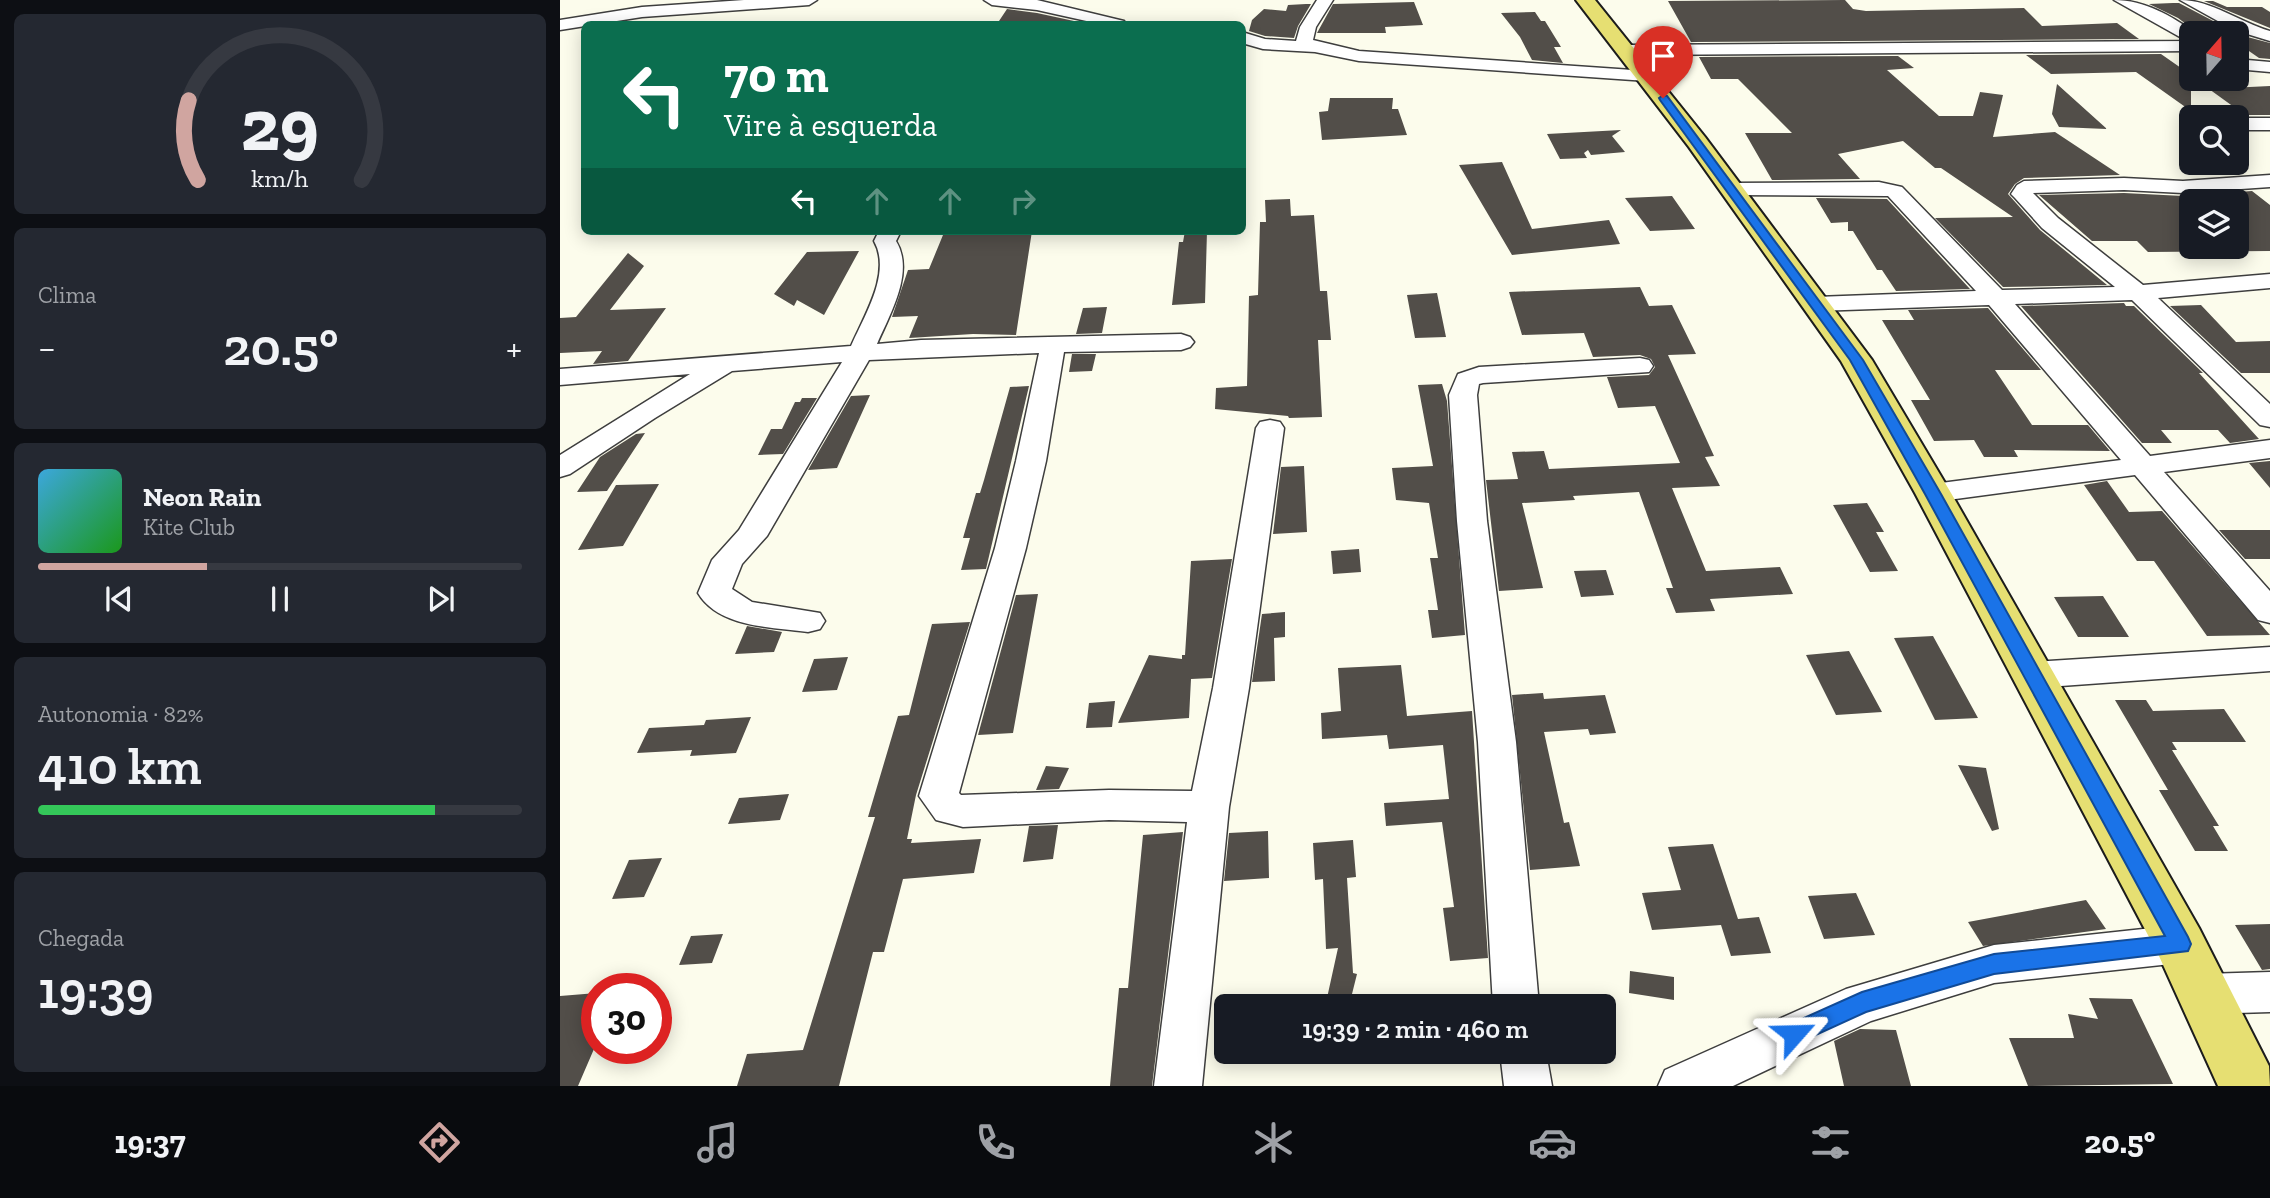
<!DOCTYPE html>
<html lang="pt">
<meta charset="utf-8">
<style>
body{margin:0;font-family:"Zilla Slab",serif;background:#242831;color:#f1f3f6;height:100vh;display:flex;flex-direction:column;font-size:26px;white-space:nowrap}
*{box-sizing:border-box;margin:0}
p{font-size:23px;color:#9ea1a6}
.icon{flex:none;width:38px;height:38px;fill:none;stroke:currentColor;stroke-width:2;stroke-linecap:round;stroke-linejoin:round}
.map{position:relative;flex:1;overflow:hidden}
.details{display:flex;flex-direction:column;gap:14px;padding:14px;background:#0d0f14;width:560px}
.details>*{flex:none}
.guide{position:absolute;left:21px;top:21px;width:665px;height:214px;border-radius:10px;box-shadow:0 4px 18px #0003;background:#0b6e4f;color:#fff;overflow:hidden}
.needle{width:46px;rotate:20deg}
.tools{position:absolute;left:1619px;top:21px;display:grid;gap:14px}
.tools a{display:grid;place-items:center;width:70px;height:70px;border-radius:10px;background:#171b24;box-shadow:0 4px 18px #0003;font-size:35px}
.speed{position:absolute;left:21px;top:973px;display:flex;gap:14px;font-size:35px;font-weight:700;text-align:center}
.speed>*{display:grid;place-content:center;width:91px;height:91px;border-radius:50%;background:#171b24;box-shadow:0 4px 18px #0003;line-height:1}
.speed .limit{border:10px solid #d22;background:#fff;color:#111}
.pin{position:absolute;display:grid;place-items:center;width:60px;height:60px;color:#fff;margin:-72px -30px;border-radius:50% 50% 50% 0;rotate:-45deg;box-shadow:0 0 7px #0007}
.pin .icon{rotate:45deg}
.me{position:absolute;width:77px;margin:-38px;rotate:65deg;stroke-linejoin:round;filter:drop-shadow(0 0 5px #0008)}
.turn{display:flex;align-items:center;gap:24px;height:147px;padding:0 28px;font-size:32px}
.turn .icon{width:91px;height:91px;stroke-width:2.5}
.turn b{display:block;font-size:49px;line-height:60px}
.lanes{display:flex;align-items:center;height:66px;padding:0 28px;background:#0003;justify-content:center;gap:35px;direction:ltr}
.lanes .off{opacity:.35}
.big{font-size:52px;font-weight:600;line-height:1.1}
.details .widget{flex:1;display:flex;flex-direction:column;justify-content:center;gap:10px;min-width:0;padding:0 24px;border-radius:10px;background:#242831}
.details .dial{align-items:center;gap:0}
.dial svg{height:182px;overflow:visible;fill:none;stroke:#363941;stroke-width:7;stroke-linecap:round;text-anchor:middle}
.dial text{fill:#f1f3f6;stroke:none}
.song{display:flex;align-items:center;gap:21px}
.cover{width:84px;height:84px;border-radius:10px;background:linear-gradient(135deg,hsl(200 70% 55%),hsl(120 70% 35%))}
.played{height:7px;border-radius:4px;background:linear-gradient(90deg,#d0a5a0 35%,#363941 35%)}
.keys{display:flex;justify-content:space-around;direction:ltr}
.heat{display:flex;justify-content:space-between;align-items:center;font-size:38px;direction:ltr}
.charge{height:10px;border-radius:5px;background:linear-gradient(90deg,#34c759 82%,#363941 0)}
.trip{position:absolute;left:654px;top:994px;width:402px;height:70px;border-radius:10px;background:#171b24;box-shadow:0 4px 18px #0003;font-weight:600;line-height:70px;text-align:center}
.menu{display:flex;height:112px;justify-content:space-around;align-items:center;background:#090b0e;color:#9ea1a6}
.menu .icon{width:49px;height:49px}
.menu .on{color:#d0a5a0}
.menu b{font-size:32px;color:#f1f3f6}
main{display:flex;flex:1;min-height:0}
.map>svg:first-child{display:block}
</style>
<main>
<section class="details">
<div class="widget dial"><svg viewBox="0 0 100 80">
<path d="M14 69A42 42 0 1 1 86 69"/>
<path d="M14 69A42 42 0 0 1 10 34" stroke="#d0a5a0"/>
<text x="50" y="56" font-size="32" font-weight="700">29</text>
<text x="50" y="72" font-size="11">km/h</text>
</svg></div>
<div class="widget"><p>Clima</p>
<div class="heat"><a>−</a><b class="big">20.5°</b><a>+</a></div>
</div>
<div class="widget">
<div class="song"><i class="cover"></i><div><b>Neon Rain</b><p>Kite Club</p></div></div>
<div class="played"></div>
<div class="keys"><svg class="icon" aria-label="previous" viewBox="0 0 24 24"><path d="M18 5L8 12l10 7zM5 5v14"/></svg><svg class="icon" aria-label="pause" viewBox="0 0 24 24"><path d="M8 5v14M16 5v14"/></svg><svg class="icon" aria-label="next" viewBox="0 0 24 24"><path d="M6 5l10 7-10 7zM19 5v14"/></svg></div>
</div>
<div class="widget"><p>Autonomia · 82%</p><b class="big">410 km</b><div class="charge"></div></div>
<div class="widget"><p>Chegada</p><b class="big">19:39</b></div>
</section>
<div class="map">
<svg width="1710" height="1086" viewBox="0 0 1710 1086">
<rect width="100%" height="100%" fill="#fcfcec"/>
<!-- building -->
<path fill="#524e49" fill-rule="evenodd" d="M1285,0L1293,9L1306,11L1464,8L1482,26L1557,23L1579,39L1131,42L1108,1Z
M1644,1H1653L1667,7H1702L1710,12V28Z
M854,2L863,25L825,27L826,33H757L773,4Z
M1613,3H1619L1676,33H1638L1618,18L1589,4Z
M746,4H751L738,26L734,38L705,36L689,31L692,20L704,9L726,11L728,5Z
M447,9L477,13L514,21L437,24Z
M975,12L981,21H985L1001,47H994L1003,63L972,60L960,37L941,13Z
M1676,34L1710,43V59L1699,58L1676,42Z
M1601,54L1631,75V111L1576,72L1491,74L1466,55Z
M1338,56L1354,68L1327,70L1379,116H1413L1420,92L1443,95L1433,137L1495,132L1560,175L1464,178L1455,184L1448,194L1480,230L1547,285L1443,287L1375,218L1453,217L1381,168H1375L1343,141L1278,154L1300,179L1212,180L1185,133H1232L1178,79H1151L1139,57Z
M1497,84L1547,129L1499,127L1492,114Z
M1710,86V115H1685L1649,89Z
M770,98H833L832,109H838L847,135L762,140L759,112L768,111Z
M1061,130L1052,136L1065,152L1031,155L1028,150L1024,153L1027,158L1000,159L987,134Z
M942,162L972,229L1049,220L1060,244L952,255L899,165Z
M1692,191L1710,205V251L1588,252L1577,241H1532L1479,195L1564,193L1623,196ZM1631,201H1676V247H1631Z
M1112,196L1135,229L1090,231L1065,198Z
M1256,198L1327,199L1410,289L1336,291L1322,270H1317L1293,231H1288V222L1271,223Z
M730,199L731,216L754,215L760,291H767L771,340H758L762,417L729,418L728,416L655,409L656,388L687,386L689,296L698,295L700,222H706L705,200Z
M445,231H472L456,335L413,334L349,338L358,316L332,317L348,270L369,269L383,235Z
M625,231H647L645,303L612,305L619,242H623Z
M299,251L264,315L237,300L234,306L214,294L247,252Z
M68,253L84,266L50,310L106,308L68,361L33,364L42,351L0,353V318L16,317Z
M1080,287L1089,306L1112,305L1136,354L1108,355L1154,456L1145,457L1160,486L1112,488L1146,571L1220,567L1233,594L1150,599L1155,611L1116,613L1106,588H1113L1079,492L1013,496L1015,500L962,503L983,588L939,591L926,480L958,479L952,452L984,451L989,469L1120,463L1095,406L1058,408L1047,377L1089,375L1095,367L1091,359L1080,355L1033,357L1024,333L962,335L949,292Z
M877,293L886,337L855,338L847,295Z
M1564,303L1566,306H1574L1643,373H1639L1699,439L1670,443L1658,430H1601L1612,443H1582L1461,306Z
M1641,305L1676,342L1710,341V373H1681L1610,306Z
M547,307L542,333L516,334L523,308Z
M1428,308L1481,370H1435L1472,425H1528L1550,451L1454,450L1458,457H1424L1414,440L1374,441L1351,400H1370L1322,320H1354L1348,310Z
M512,354H536L532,371L509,372Z
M882,384L887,401L905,635L872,638L868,610H878L870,558H878L869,503L836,500L832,468L873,466L858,385Z
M469,386L426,569L401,570L410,538H403L416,493H420L424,480L450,387Z
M310,395L277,468L248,470L291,396Z
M242,398H257L223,454L198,455L211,429H222L235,402H240Z
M85,433L47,491L17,492L40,457L76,434Z
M1710,461V488L1689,463Z
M744,466L747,532L713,534L721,467Z
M1547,481L1569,512L1602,511L1710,635L1647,636L1594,561H1577L1524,485Z
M99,484L63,546L18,550L56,485Z
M1307,503L1324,532H1316L1338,571L1310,572L1273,505Z
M1659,530H1710V559H1685Z
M799,549L801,572L773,574L771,551Z
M672,559L652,678L631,679L629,718L558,723L589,655L622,659V655H625L631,561Z
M1046,570L1054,595L1021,597L1014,571Z
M478,594L453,733L418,735L456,595Z
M1543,596L1569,637H1518L1494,597Z
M725,612V637L714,638L715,681L692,682L702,614Z
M410,622L356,795L347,839H352L351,843L421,839L414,873L343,879L324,952H313L279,1086H177L187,1054L243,1050L315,817H308L338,716L349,715L372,624Z
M187,626L222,632L214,652L175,654Z
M1373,636L1418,718L1375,720L1334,638Z
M1289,651L1322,712L1276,715L1246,655Z
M288,657L277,690L242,692L254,659Z
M841,665L847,716L912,711L928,958L890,961L883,908L894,907L882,822L826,826L824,803L889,799L883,745L829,749L827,735L762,739L761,713L781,711L778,668Z
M983,693L984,699L1045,695L1056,733L1030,735L1028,729L984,732L1004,823L1009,822L1020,866L970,870L952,695Z
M1555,700H1586L1593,711L1664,709L1686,742H1612L1617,750H1612L1659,826H1653L1668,851H1635L1599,790H1608Z
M555,701L552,727L526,728L529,703Z
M191,717L176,753L130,756L132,750L77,753L89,728L144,725L146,720Z
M1398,765L1426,768L1439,829L1432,831Z
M486,766L509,768L499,789L476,790Z
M229,794L220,820L168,824L179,798Z
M498,825L493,859L463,862L469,826Z
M708,831L709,878L664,881L669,833Z
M623,832L592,1086H550L559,988H568L583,835Z
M793,840L796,877L787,878L793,973L797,974L790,1002L767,998L778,948L766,949L763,879L755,880L753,843Z
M1153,844L1178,919L1199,917L1211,953L1171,956L1161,925L1092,930L1082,893L1121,890L1108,847Z
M102,858L84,897L52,899L69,860Z
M1296,893L1315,935L1264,939L1248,896Z
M1526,900L1546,929L1423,946L1408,922Z
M1710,924V969L1702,970L1675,925Z
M163,934L152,963L119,965L131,936Z
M1070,971L1114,977V1000L1069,993Z
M37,993V1042L18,1086H0V996Z
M1529,998L1572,999L1613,1084L1468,1086L1449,1038H1514L1508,1014L1538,1019Z
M1300,1029L1336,1030L1351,1086H1284L1274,1041Z"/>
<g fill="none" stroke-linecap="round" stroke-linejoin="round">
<!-- minor casing -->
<g stroke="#3e3e3e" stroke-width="3">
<path id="minor" d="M184,0H257L249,5L82,17L0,30V20L82,7Z
M424,0H477L564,21L566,24H540L477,10L432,5Z
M757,0H773L756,27L753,40L799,51L1087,71L1096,76L1087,81L799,61L755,52L703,49L682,43V32L705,39L736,41L740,27Z
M1554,0C1585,0 1611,16 1636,33H1631V51L1066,55L1058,50L1066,45L1627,41Z
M1620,0C1652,0 1679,22 1710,31V41L1674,30Z
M1676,59L1710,62V72L1676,69Z
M1676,118H1710V130H1676Z
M1710,175V187L1623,193L1564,190L1473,193L1498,218L1583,285L1710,274V288L1598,298L1710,404V427L1700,425L1572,300L1455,304L1590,456L1710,440V458L1604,472L1710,591V623L1698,620L1575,475L1373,502L1362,499L1358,493L1362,487L1373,484L1561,460L1429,305L1256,311L1247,309L1244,304L1247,299L1256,297L1416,291L1328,196L1172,195L1165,193L1162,189L1165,185L1172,183L1319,182L1342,187L1442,290L1555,287L1482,228L1455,198L1451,194L1457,185L1464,181L1564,178L1623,181Z
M319,231H341L336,241C355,272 330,314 317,344L361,340L621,334L630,337L634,342L630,347L621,350L504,352L486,461L466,548L399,793L401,795L549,790L632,791L653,688L696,428L700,422L710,420L720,422L724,428L689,688L669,807L642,1086H594L627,822L549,820L403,827L376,820L359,796L435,548L456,461L479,353L309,360L207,536L182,564L172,589L192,602L260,613L265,621L260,629L248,632C212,627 159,628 138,593L152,560L179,530L282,362L172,371L95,418L10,474L0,477V455L130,374L0,385V369L291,346C304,316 332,273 314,241Z
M1080,358L1089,360L1093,366L1089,372L923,383L919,384L917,395L927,521L956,742L979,1006H933L918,742L897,521L889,395L898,374L919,367Z
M1710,647V671L1473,688L1460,684L1455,675L1460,666L1473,662Z
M1620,925L1635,931L1642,944L1635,957L1620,963L1434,983L1311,1021L1173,1086H1098L1105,1070L1286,989L1434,945Z
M1710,972V1012L1644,1014L1628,1008L1622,994L1628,980L1644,974Z
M940,1052H986L992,1086H944Z"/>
</g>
<!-- major casing -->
<g stroke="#1c1c1c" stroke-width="4">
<path id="major" d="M1016,0H1035L1145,137L1312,360L1391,493L1639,928L1709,1066L1710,1086H1658L1599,956L1355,493L1281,361L1129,147Z"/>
</g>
<!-- minor -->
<use href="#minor" fill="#fff" fill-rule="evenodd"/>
<!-- major -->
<use href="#major" fill="#e6df72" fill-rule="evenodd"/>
</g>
<!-- route -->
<path fill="#1a73e8" stroke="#114b97" stroke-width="2" d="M1103,95L1107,96L1303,360L1381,494L1628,937L1631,944L1628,951L1434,974L1306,1012L1234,1045L1226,1042L1223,1034L1226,1026L1302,992L1434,954L1605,936L1365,494L1290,360L1100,100L1099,98Z"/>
</svg>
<div class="tools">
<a><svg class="needle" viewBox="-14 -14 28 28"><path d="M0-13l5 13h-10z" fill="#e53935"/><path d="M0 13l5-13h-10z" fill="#9ea1a6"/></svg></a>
<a><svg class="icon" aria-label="search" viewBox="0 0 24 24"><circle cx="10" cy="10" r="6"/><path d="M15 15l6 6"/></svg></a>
<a><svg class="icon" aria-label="layers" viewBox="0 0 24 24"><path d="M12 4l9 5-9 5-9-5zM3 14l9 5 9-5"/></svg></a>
</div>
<div class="speed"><div class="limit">30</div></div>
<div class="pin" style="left:1103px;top:98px;background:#d93025"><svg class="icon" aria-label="arrive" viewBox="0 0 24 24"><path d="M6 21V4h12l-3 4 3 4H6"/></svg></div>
<svg class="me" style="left:1234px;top:1034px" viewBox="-20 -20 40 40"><path d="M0-17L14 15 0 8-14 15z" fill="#1a73e8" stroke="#fff" stroke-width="4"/></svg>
<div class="trip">19:39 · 2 min · 460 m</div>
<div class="guide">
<div class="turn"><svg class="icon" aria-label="left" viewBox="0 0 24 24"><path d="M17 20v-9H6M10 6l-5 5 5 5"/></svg><div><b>70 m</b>Vire à esquerda</div></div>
<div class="lanes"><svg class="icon" aria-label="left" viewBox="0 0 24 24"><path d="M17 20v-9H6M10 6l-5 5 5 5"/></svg><svg class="icon off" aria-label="ahead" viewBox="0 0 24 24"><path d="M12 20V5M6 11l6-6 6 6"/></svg><svg class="icon off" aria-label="ahead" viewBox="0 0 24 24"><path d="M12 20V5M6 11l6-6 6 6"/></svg><svg class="icon off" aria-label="right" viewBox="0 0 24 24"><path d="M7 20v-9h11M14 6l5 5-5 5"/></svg></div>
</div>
</div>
</main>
<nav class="menu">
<b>19:37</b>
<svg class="icon on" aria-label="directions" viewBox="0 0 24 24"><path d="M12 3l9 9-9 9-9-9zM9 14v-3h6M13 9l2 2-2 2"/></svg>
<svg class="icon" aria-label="music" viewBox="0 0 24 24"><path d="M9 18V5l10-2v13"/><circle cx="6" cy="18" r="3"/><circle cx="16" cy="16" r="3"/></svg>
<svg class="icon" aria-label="phone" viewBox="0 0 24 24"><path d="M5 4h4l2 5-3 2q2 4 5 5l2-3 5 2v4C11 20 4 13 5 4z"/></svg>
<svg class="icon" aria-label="climate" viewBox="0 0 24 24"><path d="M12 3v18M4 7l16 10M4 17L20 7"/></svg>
<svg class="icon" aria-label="car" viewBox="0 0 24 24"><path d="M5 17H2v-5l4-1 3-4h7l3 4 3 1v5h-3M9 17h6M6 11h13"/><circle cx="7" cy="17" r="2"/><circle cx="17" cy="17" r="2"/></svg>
<svg class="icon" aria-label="filters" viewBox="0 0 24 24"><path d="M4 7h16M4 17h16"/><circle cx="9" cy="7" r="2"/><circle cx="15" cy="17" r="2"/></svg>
<b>20.5°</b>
</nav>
